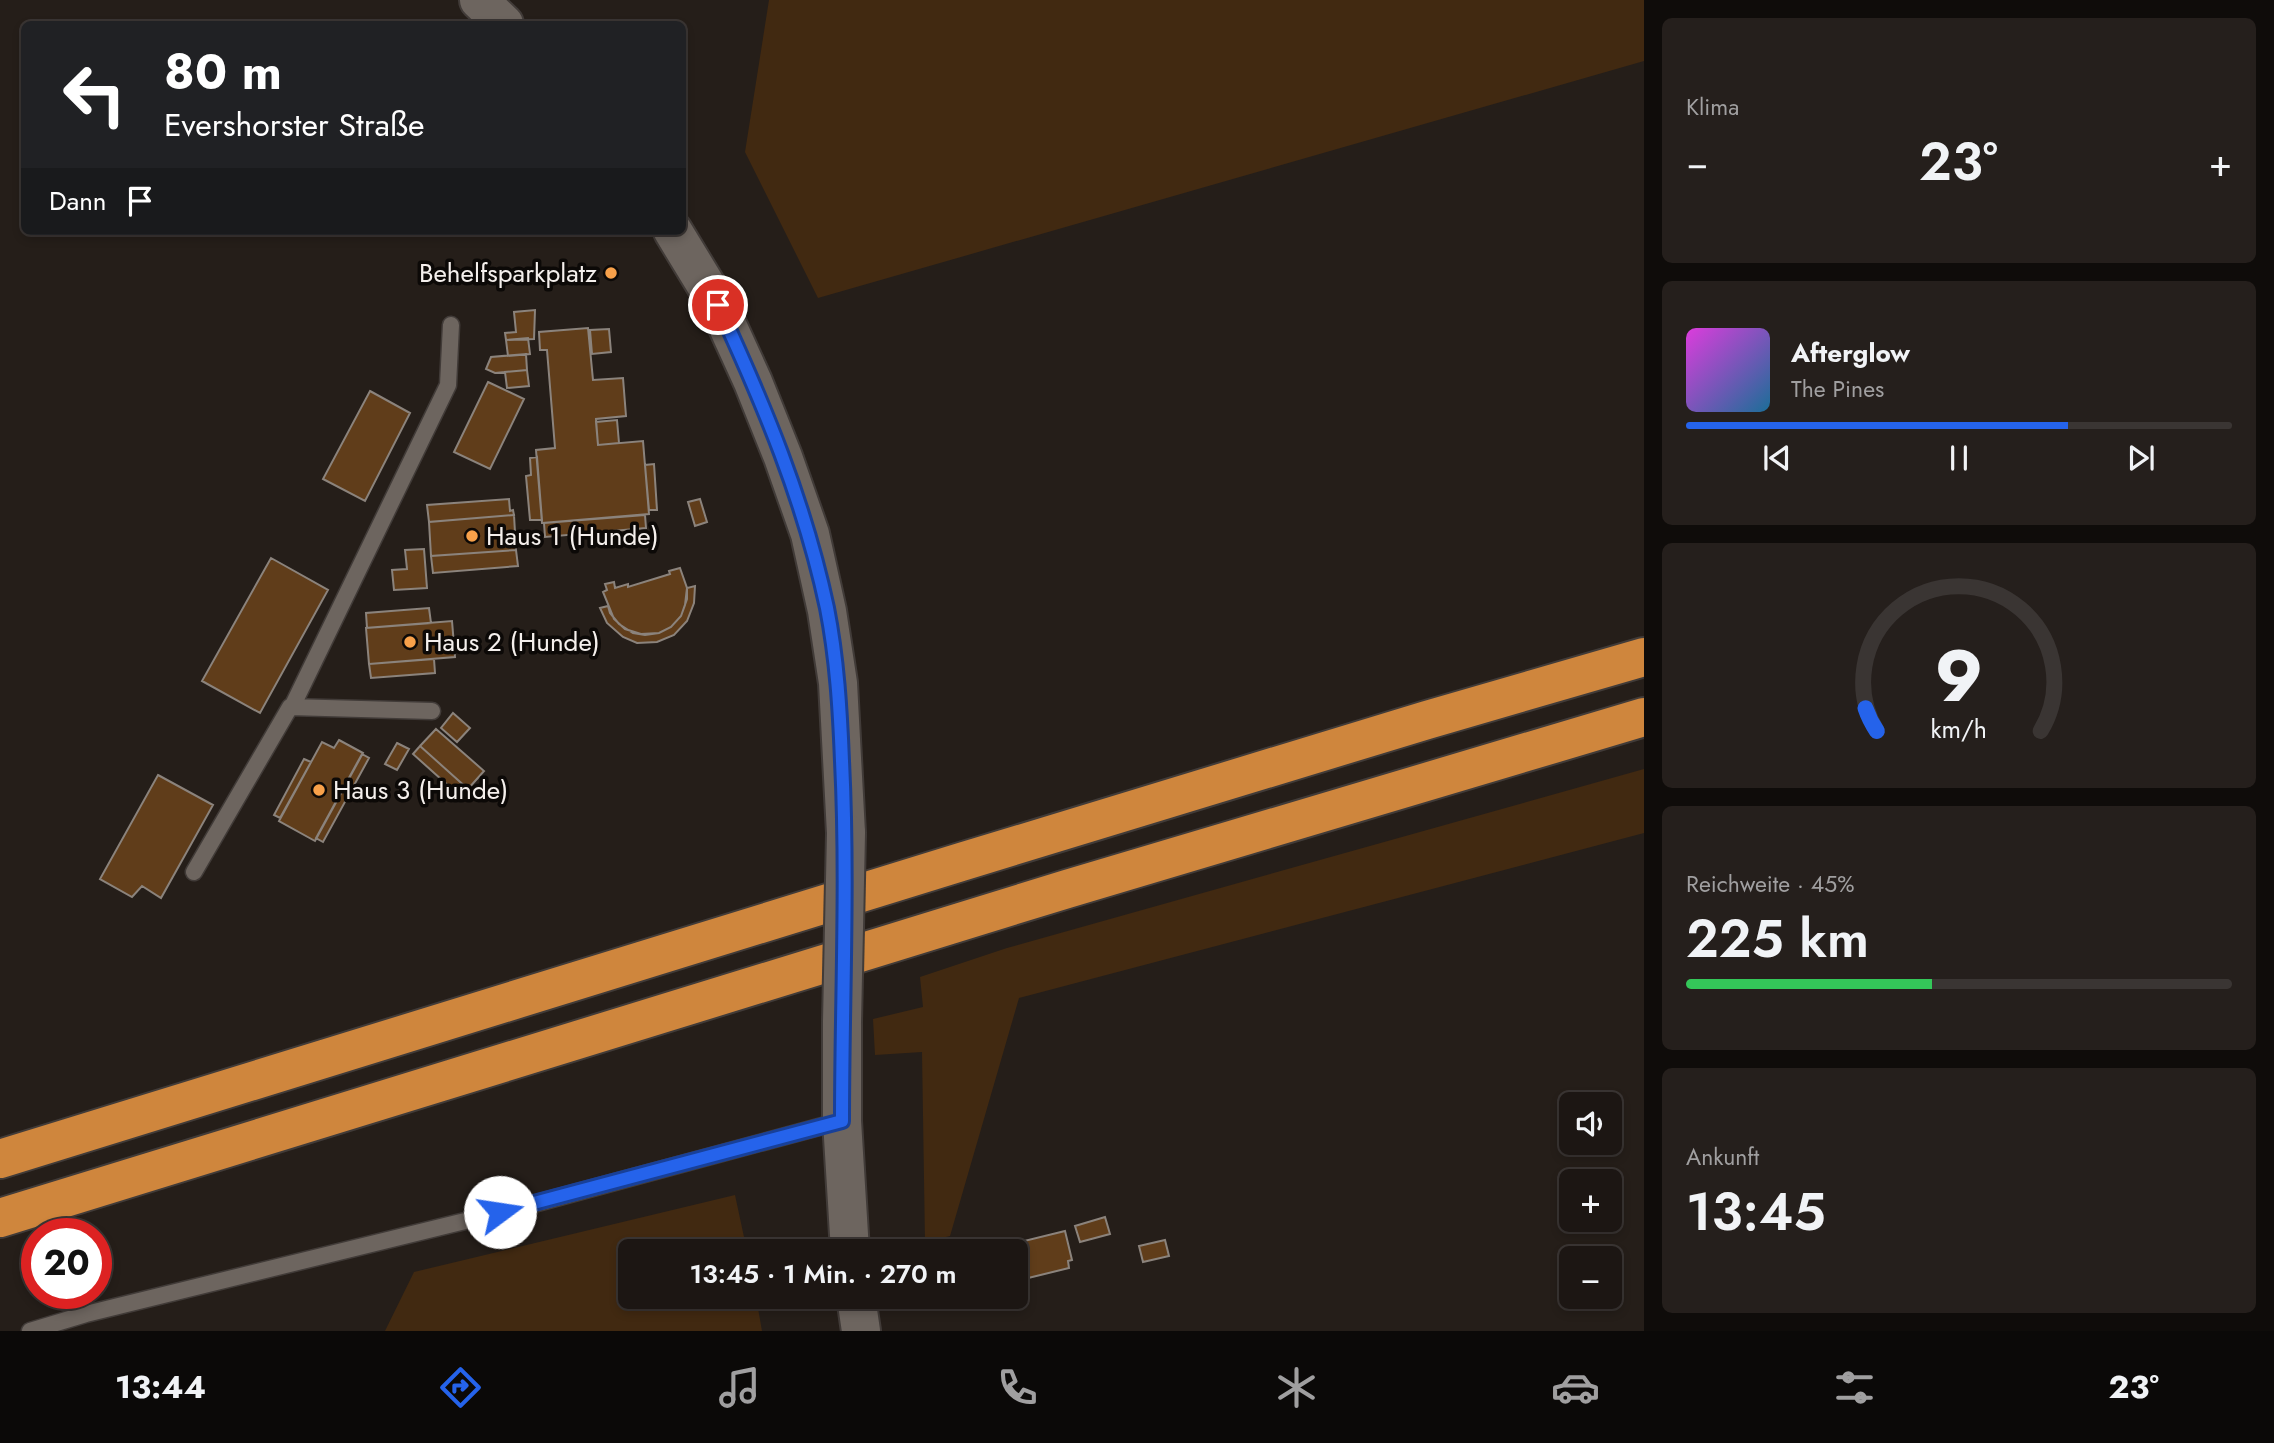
<!DOCTYPE html>
<html lang="de">
<meta charset="utf-8">
<style>
body{margin:0;font-family:Jost,sans-serif;background:#251f1c;color:#f1f3f6;height:100vh;display:flex;flex-direction:column;font-size:26px;white-space:nowrap}
*{box-sizing:border-box;margin:0}
p{font-size:23px;color:#a09fa0}
.icon{flex:none;width:38px;height:38px;fill:none;stroke:currentColor;stroke-width:2;stroke-linecap:round;stroke-linejoin:round}
.map{position:relative;flex:1;overflow:hidden}
.details{display:flex;flex-direction:column;gap:18px;padding:18px;background:#0f0c0a;width:630px}
.details>*{flex:none}
.guide{position:absolute;left:21px;top:21px;width:665px;height:214px;border-radius:10px;box-shadow:0 4px 10px #0003,0 0 0 2px #3a3533;background:#202124;color:#fff;overflow:hidden}
.controls{position:absolute;left:1559px;top:1092px;display:grid;gap:14px}
.controls a{display:grid;place-items:center;width:63px;height:63px;border-radius:10px;background:#1c1613;box-shadow:0 4px 10px #0003,0 0 0 2px #3a3533;font-size:35px}
.speed{position:absolute;left:21px;top:1218px;display:flex;gap:14px;font-size:35px;font-weight:700;text-align:center}
.speed>*{display:grid;place-content:center;width:91px;height:91px;border-radius:50%;background:#1c1613;box-shadow:0 4px 10px #0003,0 0 0 2px #3a3533;line-height:1}
.speed .limit{border:10px solid #d22;background:#fff;color:#111}
.pin{position:absolute;display:grid;place-items:center;width:60px;height:60px;color:#fff;margin:-30px;border:4px solid #fff;border-radius:50%;box-shadow:0 2px 7px #0007}
.me{position:absolute;width:77px;margin:-38px;rotate:76deg;stroke-linejoin:round;filter:drop-shadow(0 0 5px #0008)}
.turn{display:flex;align-items:center;gap:24px;height:147px;padding:0 28px;font-size:32px}
.turn .icon{width:91px;height:91px;stroke-width:2.5}
.turn b{display:block;font-size:49px;line-height:60px}
.then{display:flex;align-items:center;height:66px;padding:0 28px;background:#0003;gap:14px;font-size:26px}
.big{font-size:52px;font-weight:600;line-height:1.1}
.details .widget{flex:1;display:flex;flex-direction:column;justify-content:center;gap:10px;min-width:0;padding:0 24px;border-radius:10px;background:#251f1c}
.details .dial{align-items:center;gap:0}
.dial svg{height:182px;overflow:visible;fill:none;stroke:#3a3533;stroke-width:7;stroke-linecap:round;text-anchor:middle}
.dial text{fill:#f1f3f6;stroke:none}
.song{display:flex;align-items:center;gap:21px}
.cover{width:84px;height:84px;border-radius:10px;background:linear-gradient(135deg,hsl(300 70% 55%),hsl(200 70% 35%))}
.played{height:7px;border-radius:4px;background:linear-gradient(90deg,#2563eb 70%,#3a3533 70%)}
.keys{display:flex;justify-content:space-around;direction:ltr}
.heat{display:flex;justify-content:space-between;align-items:center;font-size:38px;direction:ltr}
.charge{height:10px;border-radius:5px;background:linear-gradient(90deg,#34c759 45%,#3a3533 0)}
.trip{position:absolute;left:618px;top:1239px;width:410px;height:70px;border-radius:10px;background:#1c1613;box-shadow:0 4px 10px #0003,0 0 0 2px #3a3533;font-weight:600;line-height:70px;text-align:center}
.dock{display:flex;height:112px;justify-content:space-around;align-items:center;background:#0b0908;color:#a09fa0}
.dock .icon{width:49px;height:49px}
.dock .current{color:#2563eb}
.dock b{font-size:32px;color:#f1f3f6}
main{display:flex;flex:1;min-height:0}
.map>svg:first-child{display:block}
</style>
<main>
<div class="map">
<svg width="1644" height="1331" viewBox="0 0 1644 1331">
<rect width="100%" height="100%" fill="#251e19"/>
<!-- green -->
<path fill="#412911" d="M769,0H1644V61L818,298L745,152Z
M1644,769V833L1019,998L950,1236L925,1242L922,1052L875,1055L873,1019L923,1007L920,977L1007,948Z
M735,1195L747,1251H630V1297H756L762,1331H385L414,1272Z"/>
<!-- building -->
<path fill="#603d1a" stroke="#8b837c" stroke-width="2" d="M535,310L534,339L506,340L505,333L516,332L514,312Z
M588,328L593,380L623,378L626,416L596,419L598,445L643,441L649,514L542,523L536,450L555,448L547,350H540L539,332Z
M609,329L611,352L592,354L590,330Z
M528,338L530,354L508,356L506,340Z
M526,354L527,370L495,373L486,369L491,357Z
M527,370L529,386L507,388L505,372Z
M488,382L524,399L490,469L454,452Z
M370,391L410,413L365,501L323,479Z
M617,420L619,443L598,445L596,422Z
M537,457L542,520H530L526,476L531,475L530,458Z
M654,464L657,510H649L645,465Z
M509,499L510,511L513,510L514,515L429,522L427,505Z
M700,499L707,522L695,526L688,502Z
M514,515L516,550L431,556L429,522Z
M645,515L646,528L545,537L544,523Z
M424,549L427,588L394,590L392,570L407,569L405,550Z
M516,550L518,566L433,573L431,556Z
M271,558L328,590L260,713L202,681Z
M680,568L687,588V599L681,616L671,627L659,633L641,634L625,629L614,619L603,592L607,590L605,584L614,582L615,588L628,584V587L670,574L669,571Z
M695,586L694,603L687,621L674,635L657,642L637,643L623,637L607,623L600,608L608,606L610,613L619,624L633,633L645,635L659,633L671,627L681,616L685,605L687,588Z
M429,608L431,623L367,628L366,613Z
M452,621L455,657L369,664L366,628Z
M434,659L435,673L371,678L369,664Z
M453,713L470,728L457,742L441,728Z
M436,729L484,771L468,789L420,746Z
M339,740L363,753L315,841L279,821L322,742L334,748Z
M397,743L409,749L397,770L385,764Z
M420,746L468,789L461,797L413,754Z
M362,754L369,758L323,842L316,838Z
M304,759L311,762L280,818L274,815Z
M158,775L213,805L161,898L142,886L132,897L100,879Z
M1105,1217L1110,1234L1080,1242L1075,1226Z
M1065,1231L1072,1260L1068,1261L1069,1268L1020,1280L1012,1244Z
M1165,1240L1169,1256L1143,1262L1139,1246Z"/>
<g fill="none" stroke-linecap="round" stroke-linejoin="round">
<!-- service casing -->
<g stroke="#413b38" stroke-width="19">
<path id="service" d="M292,707L448,385L451,325
M194,872L290,707L432,711
M30,1331L86,1314L526,1206L841,1121"/>
</g>
<!-- tertiary casing -->
<g stroke="#413b38" stroke-width="42">
<path id="tertiary" d="M479,0L504,24
M673,231L718,305L753,382L783,457L810,534L827,611L838,683L846,833
M842,1022V1121L850,1251
M856,1297L861,1331"/>
</g>
<!-- motorway casing -->
<g stroke="#413b38" stroke-width="42">
<path id="motorway" d="M0,1159L961,862L1427,720L1644,657
M0,1218L1067,889L1644,717"/>
</g>
<!-- service -->
<use href="#service" stroke="#6d655f" stroke-width="16"/>
<!-- tertiary -->
<use href="#tertiary" stroke="#6d655f" stroke-width="38"/>
<!-- motorway -->
<use href="#motorway" stroke="#cf863d" stroke-width="38"/>
<!-- tertiary-bridge casing -->
<g stroke="#413b38" stroke-width="42" stroke-linecap="butt">
<path id="tertiary-bridge" d="M842,1022L846,833"/>
</g>
<!-- tertiary-bridge -->
<use href="#tertiary-bridge" stroke="#6d655f" stroke-width="38"/>
</g>
<g fill="none" stroke-linecap="round" stroke-linejoin="round">
<!-- route casing -->
<g stroke="#184099" stroke-width="18">
<path id="route" d="M500,1212L842,1121C842,1001 848,881 842,761C840,710 837,659 827,608C804,500 764,405 718,305"/>
</g>
<!-- route -->
<use href="#route" stroke="#2563eb" stroke-width="12"/>
</g>
<!-- markers -->
<g fill="#f8a14a" stroke="#0c0907" stroke-width="2.5">
<circle cx="611" cy="273" r="7"/>
<circle cx="472" cy="536" r="7"/>
<circle cx="410" cy="642" r="7"/>
<circle cx="319" cy="790" r="7"/>
</g>
<g text-anchor="middle" dominant-baseline="central" stroke-width="7" stroke-linejoin="round" paint-order="stroke">
<!-- poi labels -->
<g font-size="26" fill="#f4efec" stroke="#0c0907" text-anchor="start">
<text x="597" y="273" text-anchor="end">Behelfsparkplatz</text>
<text x="486" y="536">Haus 1 (Hunde)</text>
<text x="424" y="642">Haus 2 (Hunde)</text>
<text x="333" y="790">Haus 3 (Hunde)</text>
</g>
</g>
</svg>
<div class="controls">
<a><svg class="icon" aria-label="sound" viewBox="0 0 24 24"><path d="M4 9h4l5-4v14l-5-4H4zM17 9q2 3 0 6"/></svg></a>
<a>+</a>
<a>−</a>
</div>
<div class="speed"><div class="limit">20</div></div>
<div class="pin" style="left:718px;top:305px;background:#d93025"><svg class="icon" aria-label="arrive" viewBox="0 0 24 24"><path d="M6 21V4h12l-3 4 3 4H6"/></svg></div>
<svg class="me" style="left:500px;top:1212px" viewBox="-20 -20 40 40"><circle r="19" fill="#fff"/><path d="M0-13L10 11 0 6-10 11z" fill="#2563eb"/></svg>
<div class="trip">13:45 · 1 Min. · 270 m</div>
<div class="guide">
<div class="turn"><svg class="icon" aria-label="left" viewBox="0 0 24 24"><path d="M17 20v-9H6M10 6l-5 5 5 5"/></svg><div><b>80 m</b>Evershorster Straße</div></div>
<div class="then">Dann<svg class="icon" aria-label="arrive" viewBox="0 0 24 24"><path d="M6 21V4h12l-3 4 3 4H6"/></svg></div>
</div>
</div>
<section class="details">
<div class="widget"><p>Klima</p>
<div class="heat"><a>−</a><b class="big">23°</b><a>+</a></div>
</div>
<div class="widget">
<div class="song"><i class="cover"></i><div><b>Afterglow</b><p>The Pines</p></div></div>
<div class="played"></div>
<div class="keys"><svg class="icon" aria-label="previous" viewBox="0 0 24 24"><path d="M18 5L8 12l10 7zM5 5v14"/></svg><svg class="icon" aria-label="pause" viewBox="0 0 24 24"><path d="M8 5v14M16 5v14"/></svg><svg class="icon" aria-label="next" viewBox="0 0 24 24"><path d="M6 5l10 7-10 7zM19 5v14"/></svg></div>
</div>
<div class="widget dial"><svg viewBox="0 0 100 80">
<path d="M14 69A42 42 0 1 1 86 69"/>
<path d="M14 69A42 42 0 0 1 9 59" stroke="#2563eb"/>
<text x="50" y="56" font-size="32" font-weight="700">9</text>
<text x="50" y="72" font-size="11">km/h</text>
</svg></div>
<div class="widget"><p>Reichweite · 45%</p><b class="big">225 km</b><div class="charge"></div></div>
<div class="widget"><p>Ankunft</p><b class="big">13:45</b></div>
</section>
</main>
<nav class="dock">
<b>13:44</b>
<svg class="icon current" aria-label="directions" viewBox="0 0 24 24"><path d="M12 3l9 9-9 9-9-9zM9 14v-3h6M13 9l2 2-2 2"/></svg>
<svg class="icon" aria-label="music" viewBox="0 0 24 24"><path d="M9 18V5l10-2v13"/><circle cx="6" cy="18" r="3"/><circle cx="16" cy="16" r="3"/></svg>
<svg class="icon" aria-label="phone" viewBox="0 0 24 24"><path d="M5 4h4l2 5-3 2q2 4 5 5l2-3 5 2v4C11 20 4 13 5 4z"/></svg>
<svg class="icon" aria-label="climate" viewBox="0 0 24 24"><path d="M12 3v18M4 7l16 10M4 17L20 7"/></svg>
<svg class="icon" aria-label="car" viewBox="0 0 24 24"><path d="M5 17H2v-5l4-1 3-4h7l3 4 3 1v5h-3M9 17h6M6 11h13"/><circle cx="7" cy="17" r="2"/><circle cx="17" cy="17" r="2"/></svg>
<svg class="icon" aria-label="filters" viewBox="0 0 24 24"><path d="M4 7h16M4 17h16"/><circle cx="9" cy="7" r="2"/><circle cx="15" cy="17" r="2"/></svg>
<b>23°</b>
</nav>
